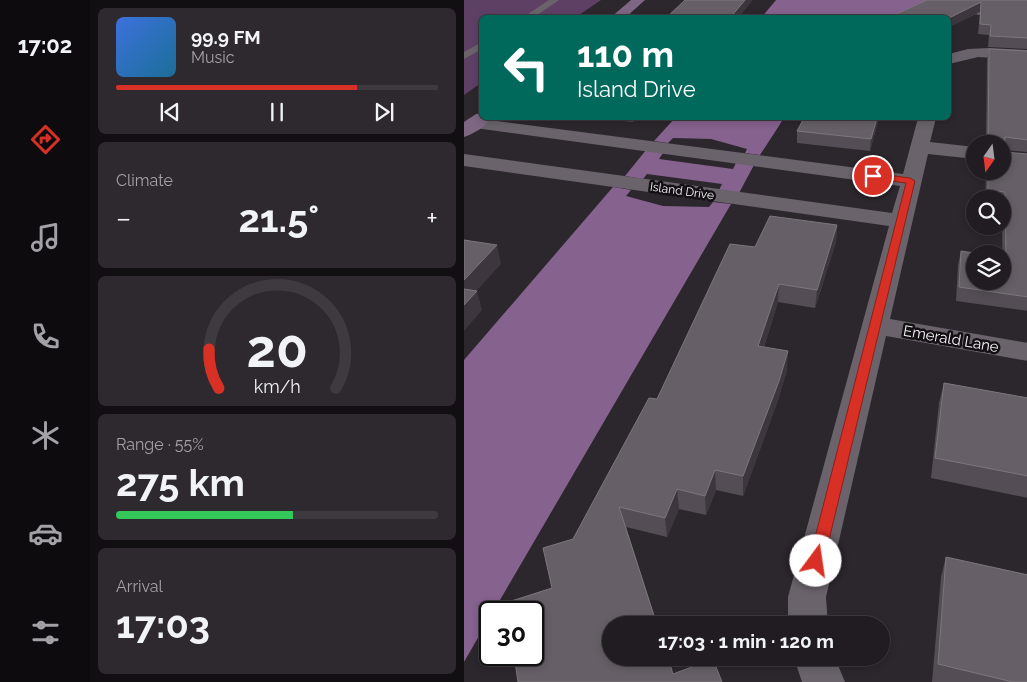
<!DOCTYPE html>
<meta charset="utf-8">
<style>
body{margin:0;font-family:Raleway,sans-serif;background:#2d292f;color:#f1f3f6;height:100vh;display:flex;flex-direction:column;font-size:19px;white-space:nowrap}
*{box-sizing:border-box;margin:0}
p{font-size:16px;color:#a2a1a5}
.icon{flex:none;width:28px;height:28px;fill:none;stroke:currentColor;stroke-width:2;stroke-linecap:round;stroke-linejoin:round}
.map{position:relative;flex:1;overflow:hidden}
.details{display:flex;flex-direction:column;gap:8px;padding:8px;background:#120f13;width:374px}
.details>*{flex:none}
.guide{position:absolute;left:15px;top:15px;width:472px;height:105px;border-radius:8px;box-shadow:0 2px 8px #0003,0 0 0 1px #3e3a40;background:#00695c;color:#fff;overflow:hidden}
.needle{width:32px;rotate:194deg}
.buttons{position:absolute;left:502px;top:135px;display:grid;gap:10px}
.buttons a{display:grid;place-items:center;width:45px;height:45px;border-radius:50%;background:#211c22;box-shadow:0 2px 8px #0003,0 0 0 1px #3e3a40;font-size:25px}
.speed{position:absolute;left:15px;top:601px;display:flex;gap:10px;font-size:25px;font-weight:700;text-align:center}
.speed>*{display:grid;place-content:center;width:65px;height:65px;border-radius:50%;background:#211c22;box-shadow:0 2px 8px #0003,0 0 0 1px #3e3a40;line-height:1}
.speed .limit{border:2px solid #111;border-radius:8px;background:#fff;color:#111}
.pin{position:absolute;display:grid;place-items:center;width:42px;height:42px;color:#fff;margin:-21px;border:2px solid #fff;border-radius:50%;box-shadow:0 1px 5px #0007}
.me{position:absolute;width:55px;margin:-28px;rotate:14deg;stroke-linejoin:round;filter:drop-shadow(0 0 4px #0008)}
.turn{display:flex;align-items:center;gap:18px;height:105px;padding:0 15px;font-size:22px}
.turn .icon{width:65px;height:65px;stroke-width:2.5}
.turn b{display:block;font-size:35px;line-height:42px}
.big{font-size:38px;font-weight:700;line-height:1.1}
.details .widget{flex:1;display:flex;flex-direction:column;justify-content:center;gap:8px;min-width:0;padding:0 18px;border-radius:8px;background:#2d292f}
.details .dial{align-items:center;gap:0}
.dial svg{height:130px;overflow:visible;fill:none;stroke:#3e3a40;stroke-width:7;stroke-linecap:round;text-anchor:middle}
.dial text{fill:#f1f3f6;stroke:none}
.song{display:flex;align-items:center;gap:15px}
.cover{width:60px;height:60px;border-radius:8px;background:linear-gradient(135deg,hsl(220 70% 55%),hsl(200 70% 35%))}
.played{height:5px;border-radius:2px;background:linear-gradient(90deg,#d93025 75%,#3e3a40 75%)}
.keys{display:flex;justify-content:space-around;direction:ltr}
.heat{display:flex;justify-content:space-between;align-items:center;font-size:28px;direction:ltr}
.charge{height:8px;border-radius:4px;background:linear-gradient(90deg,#34c759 55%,#3e3a40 0)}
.trip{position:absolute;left:138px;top:616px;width:288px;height:50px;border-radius:25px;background:#211c22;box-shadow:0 2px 8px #0003,0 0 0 1px #3e3a40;font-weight:700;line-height:50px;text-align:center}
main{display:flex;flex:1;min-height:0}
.tab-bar{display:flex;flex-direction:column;width:90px;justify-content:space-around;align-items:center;background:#0d0b0e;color:#a2a1a5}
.tab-bar .icon{width:35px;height:35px}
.tab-bar .on{color:#d93025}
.tab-bar b{font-size:22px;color:#f1f3f6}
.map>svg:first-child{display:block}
</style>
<main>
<nav class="tab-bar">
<b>17:02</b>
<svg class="icon on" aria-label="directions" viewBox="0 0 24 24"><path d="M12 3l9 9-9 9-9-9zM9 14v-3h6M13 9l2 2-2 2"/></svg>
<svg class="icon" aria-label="music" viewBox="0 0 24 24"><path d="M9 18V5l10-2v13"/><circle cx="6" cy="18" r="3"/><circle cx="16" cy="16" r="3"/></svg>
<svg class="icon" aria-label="phone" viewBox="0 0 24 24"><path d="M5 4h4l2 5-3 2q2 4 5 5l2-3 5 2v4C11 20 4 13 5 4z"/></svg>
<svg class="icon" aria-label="climate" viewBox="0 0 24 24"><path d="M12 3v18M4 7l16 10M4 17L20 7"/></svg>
<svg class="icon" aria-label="car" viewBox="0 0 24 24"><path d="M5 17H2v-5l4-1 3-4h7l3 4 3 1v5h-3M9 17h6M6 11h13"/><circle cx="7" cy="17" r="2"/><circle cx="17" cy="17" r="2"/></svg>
<svg class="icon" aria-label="filters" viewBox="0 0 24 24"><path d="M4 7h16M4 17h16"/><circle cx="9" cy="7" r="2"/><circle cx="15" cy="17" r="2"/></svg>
</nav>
<section class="details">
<div class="widget">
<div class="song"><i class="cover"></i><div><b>99.9 FM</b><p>Music</p></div></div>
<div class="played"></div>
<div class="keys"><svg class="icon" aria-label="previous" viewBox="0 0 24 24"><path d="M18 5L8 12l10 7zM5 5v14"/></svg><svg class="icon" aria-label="pause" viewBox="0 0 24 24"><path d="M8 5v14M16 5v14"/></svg><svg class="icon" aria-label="next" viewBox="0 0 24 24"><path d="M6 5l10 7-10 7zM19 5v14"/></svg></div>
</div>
<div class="widget"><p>Climate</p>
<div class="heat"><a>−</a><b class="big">21.5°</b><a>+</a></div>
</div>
<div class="widget dial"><svg viewBox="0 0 100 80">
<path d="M14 69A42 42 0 1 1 86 69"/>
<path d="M14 69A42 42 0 0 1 8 45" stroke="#d93025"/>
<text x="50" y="56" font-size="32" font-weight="700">20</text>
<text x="50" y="72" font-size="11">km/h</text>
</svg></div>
<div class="widget"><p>Range · 55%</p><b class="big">275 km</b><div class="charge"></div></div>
<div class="widget"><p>Arrival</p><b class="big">17:03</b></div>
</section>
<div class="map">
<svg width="564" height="682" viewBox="0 0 564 682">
<rect width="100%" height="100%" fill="#2c262d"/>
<!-- green -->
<path fill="#5e4065" d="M0,0H137L112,17L18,18L17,83L0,95Z"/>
<!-- water -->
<path fill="#86628e" d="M312,0H563V19L466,10L428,18H297Z
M211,118H320L296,155L281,153L283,149L247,139L209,138L204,143L190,141Z
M182,150L199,153L195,159L269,169L272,163L290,165L275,193L255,190L258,184L183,174L179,179L161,176Z
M149,187L167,190L162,196L199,206L245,207L249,202L267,204L29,612H26V617L0,662V360Z"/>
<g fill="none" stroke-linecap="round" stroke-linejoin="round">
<!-- service -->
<path fill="#6a636c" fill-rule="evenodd" d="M85,0H95L69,18H58Z
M18,42V49L0,59V52Z"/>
<!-- minor -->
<path fill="#6a636c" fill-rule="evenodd" d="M524,48L564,50V60L514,57L485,64V54L504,49Z
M10,118L439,174L454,118H472L466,142L511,147V159L464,154L426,319L564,343V361L422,336L362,597L364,625H324V597L425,226L0,166V154L428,213L436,186L4,127L1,123L4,119Z
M330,658H371L381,682H338Z"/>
<!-- secondary -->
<path fill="#7d6782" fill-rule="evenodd" d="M167,0H181L161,18H146Z
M18,113V118H27C23,126 9,134 0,137V122L12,114Z"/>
</g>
<!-- wall -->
<path fill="#544d55" d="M463,0H564V49L524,47L525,35L514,34L516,12L485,27V18Z
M525,49L564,51V152L541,150L540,152L564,154V311L492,301L494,265L497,251L539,281L538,226H539V199H521L522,171H539V144H522L523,59Z
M128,118H173L169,122Z
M340,118H415L406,151L333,143V131Z
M373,225L372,242L351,308L314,302L300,347L323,370L314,400L279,496L252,490L242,515L215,509L203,537L162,527L209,674L258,682H54L88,588L109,539L193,399L291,247Z
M480,383L564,398V498L467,478L475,403Z
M482,557L564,682H468L477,577Z"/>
<!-- shaded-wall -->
<path fill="#3d363e" d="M281,0H289L274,18H266Z
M517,2L516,12L485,27V18Z
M168,118H173L169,122Z
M413,118H415L406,151L407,139Z
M373,225L372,242L351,308L353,290Z
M33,245L37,264L0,305V280Z
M315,284L314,302L294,365V346Z
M13,291L18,310L0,331V305Z
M324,351L323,370L314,400L279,496V476Z
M251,470L252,490L242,515L241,496Z
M213,489L215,509L203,537L201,518Z"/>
<!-- building -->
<path fill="#665f67" stroke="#7c767d" d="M221,0H281L266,18H202Z
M463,0H564V38L526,36L527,25L516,24L517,2L485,18H424Z
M525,49L564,51V140L541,137L540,152L564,154V297L495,287L497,251L517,254H511V281H539V257H542L541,192L524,190V171H539V144H524Z
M340,118H413L407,139L333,131Z
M306,216L373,225L353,290L315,284L294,346L324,351L315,381L279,476L251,470L241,496L213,489L201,518L155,507L193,625H146V658H204L209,674L249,659L258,682H54L50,655H69V612H43L41,603L88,588L79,548L109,539L185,398L193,399L266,244L291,247Z
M0,240L33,245L0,280Z
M0,289L13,291L0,305Z
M480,383L564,398V476L471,458Z
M482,557L564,575V682H549L474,664Z"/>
<!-- route -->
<path fill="#d93025" stroke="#8d1f18" d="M409,173L446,178L451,181L360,561L358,566L352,568L347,566L345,561L442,183L406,178L405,176Z"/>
<g text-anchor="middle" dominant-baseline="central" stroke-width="5" stroke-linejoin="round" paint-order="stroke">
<!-- far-street labels -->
<g font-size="12" fill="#f6f2f7" stroke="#131013">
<text transform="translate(218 191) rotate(8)">Island Drive</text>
</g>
<!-- street labels -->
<g font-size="15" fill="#f6f2f7" stroke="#131013">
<text transform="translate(487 339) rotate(10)">Emerald Lane</text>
</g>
</g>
</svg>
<div class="buttons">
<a><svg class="needle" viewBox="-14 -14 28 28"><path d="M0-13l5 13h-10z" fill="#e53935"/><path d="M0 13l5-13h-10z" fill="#a2a1a5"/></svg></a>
<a><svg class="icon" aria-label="search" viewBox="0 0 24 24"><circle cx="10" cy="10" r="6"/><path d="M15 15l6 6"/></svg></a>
<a><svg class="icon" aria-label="layers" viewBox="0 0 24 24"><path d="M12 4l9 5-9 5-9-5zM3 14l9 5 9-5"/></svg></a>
</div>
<div class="speed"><div class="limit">30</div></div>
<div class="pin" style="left:409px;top:176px;background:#d93025"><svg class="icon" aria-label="arrive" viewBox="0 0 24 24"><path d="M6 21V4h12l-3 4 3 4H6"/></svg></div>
<svg class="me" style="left:352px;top:561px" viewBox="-20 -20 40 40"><circle r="19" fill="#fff"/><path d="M0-13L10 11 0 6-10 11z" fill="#d93025"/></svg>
<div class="trip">17:03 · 1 min · 120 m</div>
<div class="guide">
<div class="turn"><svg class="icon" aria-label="left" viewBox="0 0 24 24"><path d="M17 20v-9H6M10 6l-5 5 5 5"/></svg><div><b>110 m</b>Island Drive</div></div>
</div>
</div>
</main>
